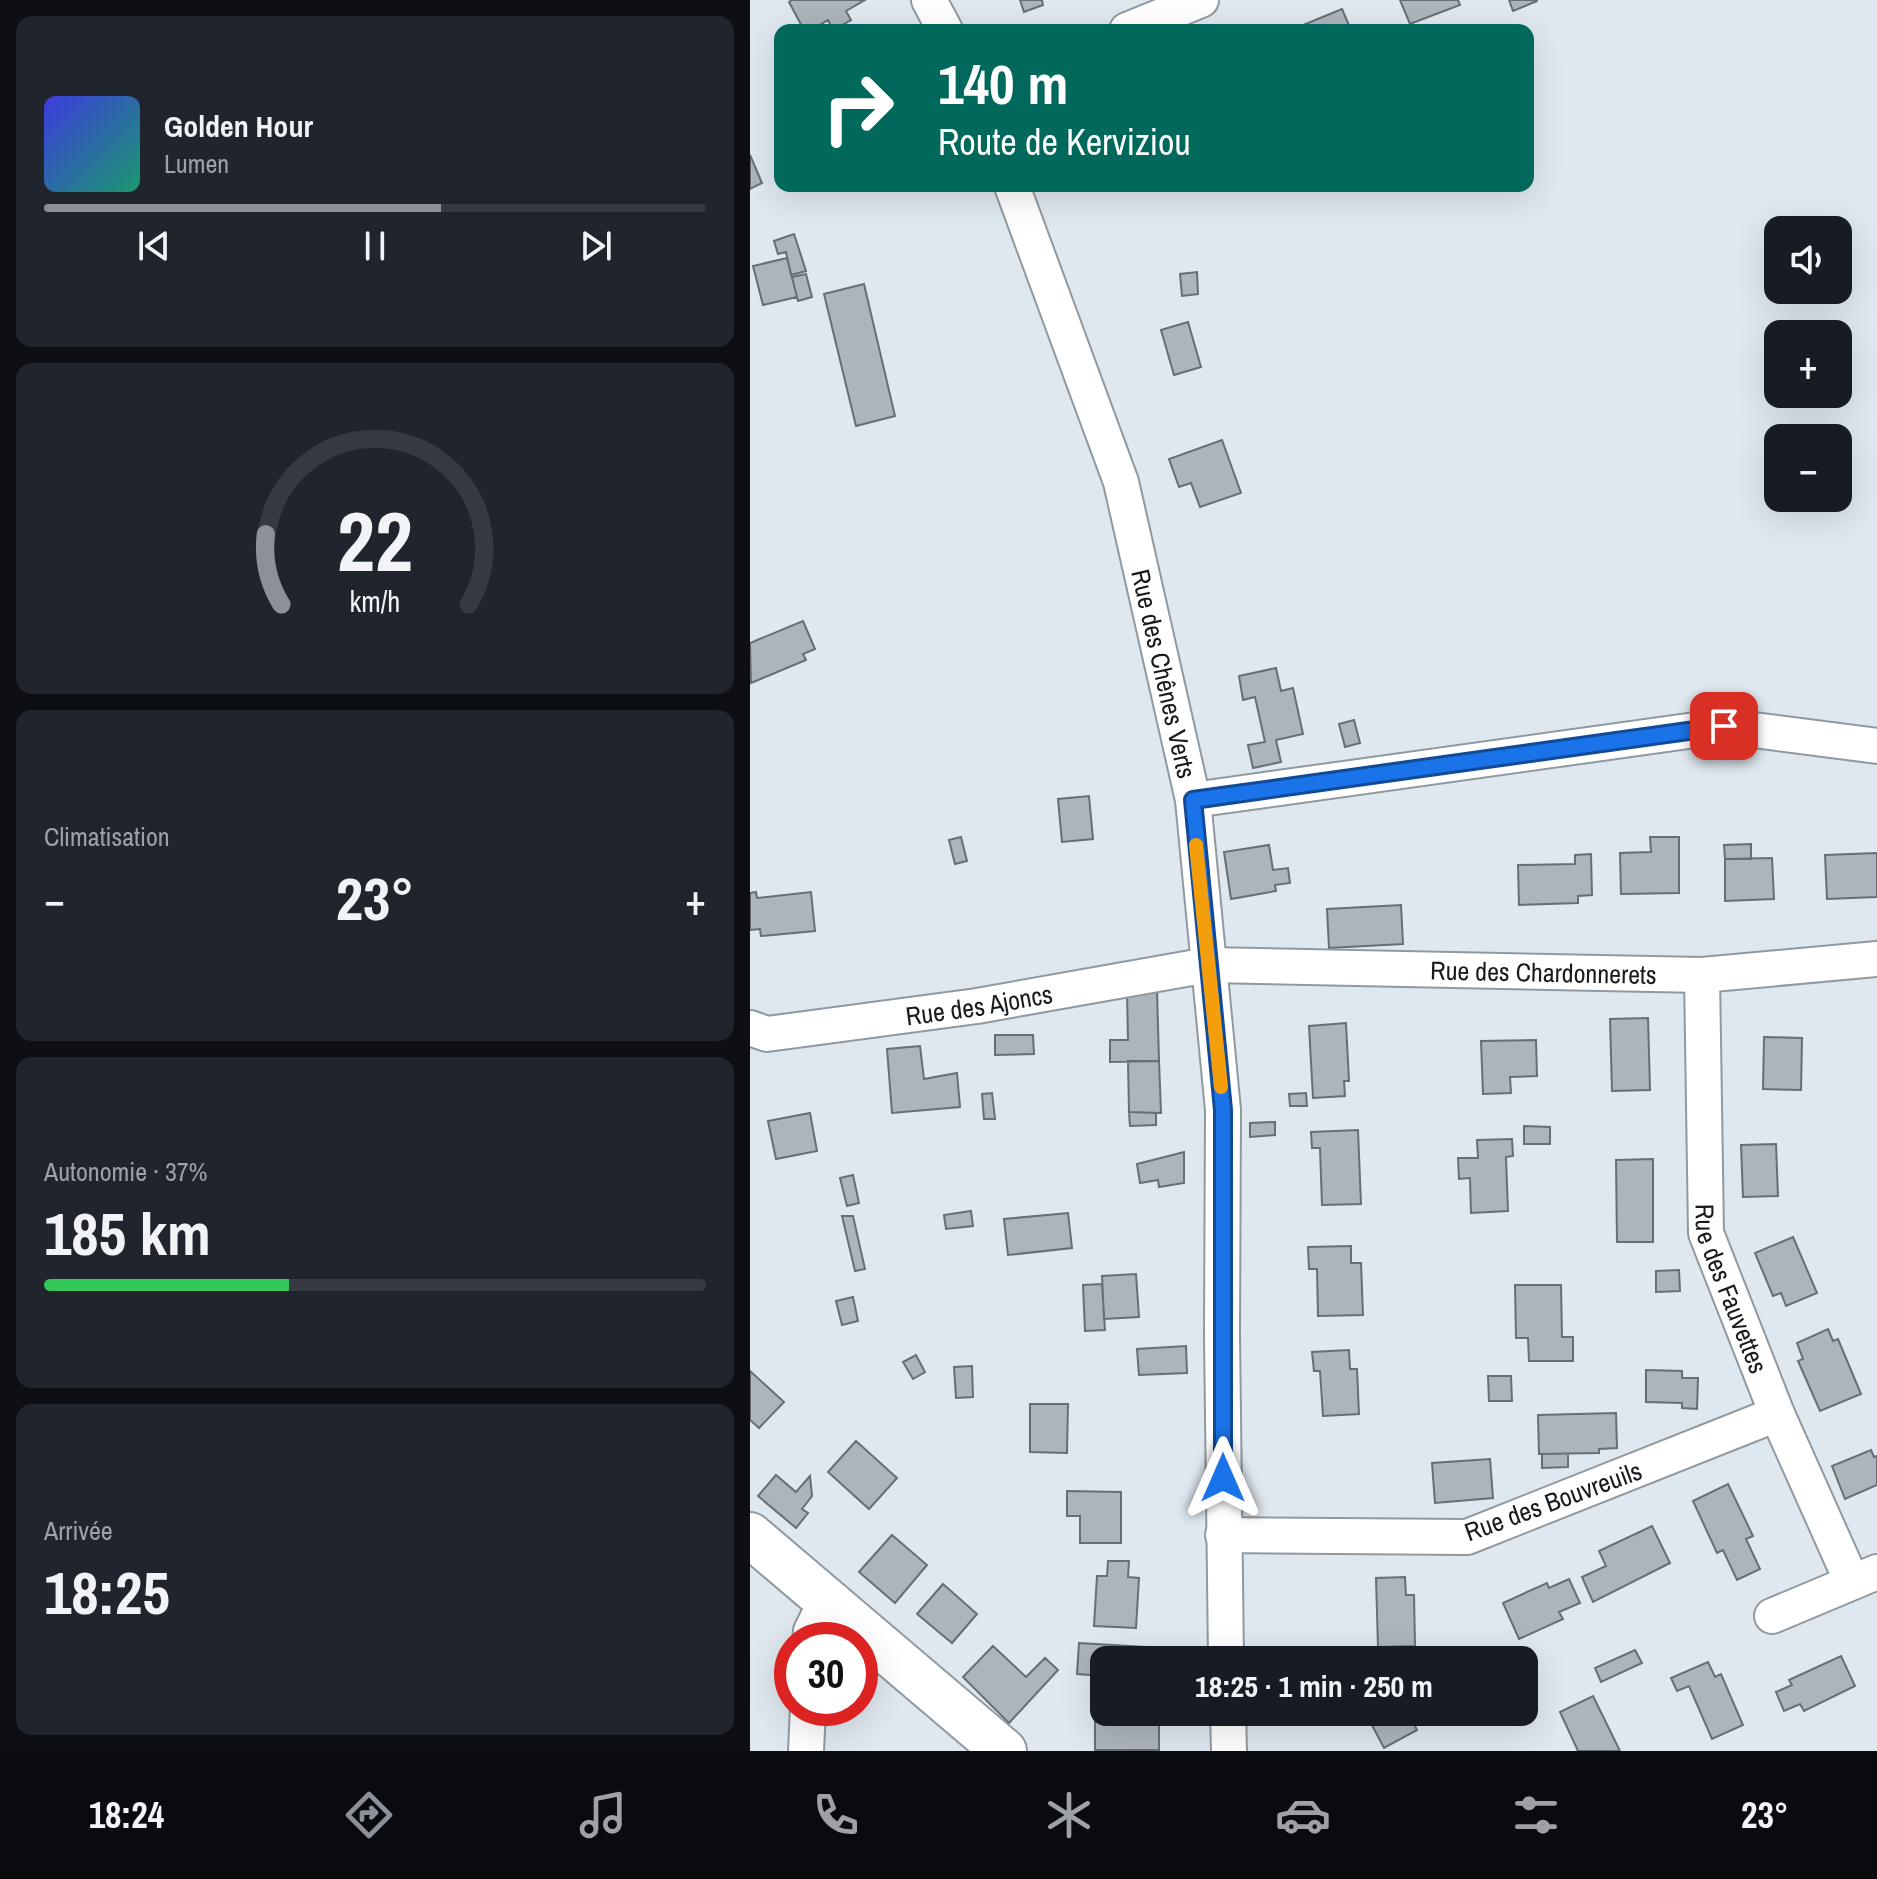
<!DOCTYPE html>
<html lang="fr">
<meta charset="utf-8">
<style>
body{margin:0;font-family:"Archivo Narrow",sans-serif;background:#20242c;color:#f1f3f6;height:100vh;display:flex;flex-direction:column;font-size:30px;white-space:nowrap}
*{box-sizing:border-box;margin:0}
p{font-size:26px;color:#9ea1a6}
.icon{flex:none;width:44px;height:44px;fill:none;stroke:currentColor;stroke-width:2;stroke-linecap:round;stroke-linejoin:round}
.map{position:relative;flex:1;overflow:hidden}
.sheet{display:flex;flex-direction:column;gap:16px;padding:16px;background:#0d0f14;width:750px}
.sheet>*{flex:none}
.guide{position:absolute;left:24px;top:24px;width:760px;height:168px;border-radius:16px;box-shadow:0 8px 32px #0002;background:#00695c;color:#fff;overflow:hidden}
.controls{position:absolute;left:1014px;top:216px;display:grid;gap:16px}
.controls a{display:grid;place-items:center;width:88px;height:88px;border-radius:16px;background:#171b24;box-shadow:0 8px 32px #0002;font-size:40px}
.speed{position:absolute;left:24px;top:1622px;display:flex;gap:16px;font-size:40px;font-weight:700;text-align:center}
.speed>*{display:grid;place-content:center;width:104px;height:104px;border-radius:50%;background:#171b24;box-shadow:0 8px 32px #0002;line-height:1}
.speed .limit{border:12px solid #d22;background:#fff;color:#111}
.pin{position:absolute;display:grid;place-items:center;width:68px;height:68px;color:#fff;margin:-34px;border-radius:16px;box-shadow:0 4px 12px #0006}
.me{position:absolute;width:88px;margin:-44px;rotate:0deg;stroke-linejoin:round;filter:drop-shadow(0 0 6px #0008)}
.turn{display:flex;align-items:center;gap:28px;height:168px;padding:0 32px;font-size:36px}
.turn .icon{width:104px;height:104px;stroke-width:2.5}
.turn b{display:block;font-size:56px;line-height:68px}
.big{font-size:60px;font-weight:700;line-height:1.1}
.sheet .widget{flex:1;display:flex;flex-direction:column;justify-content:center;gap:12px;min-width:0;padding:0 28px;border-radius:16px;background:#20242c}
.sheet .dial{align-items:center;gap:0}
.dial svg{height:208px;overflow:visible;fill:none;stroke:#363941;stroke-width:7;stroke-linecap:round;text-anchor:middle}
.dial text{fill:#f1f3f6;stroke:none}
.song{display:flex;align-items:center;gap:24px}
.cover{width:96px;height:96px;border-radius:12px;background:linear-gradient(135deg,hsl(240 70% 55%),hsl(160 70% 35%))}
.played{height:8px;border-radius:4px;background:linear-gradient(90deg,#8c9099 60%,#363941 60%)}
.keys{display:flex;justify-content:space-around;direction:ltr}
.heat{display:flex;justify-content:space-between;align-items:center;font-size:44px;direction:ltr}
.charge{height:12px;border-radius:6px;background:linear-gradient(90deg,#34c759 37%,#363941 0)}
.trip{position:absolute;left:340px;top:1646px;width:448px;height:80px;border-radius:16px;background:#171b24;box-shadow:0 8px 32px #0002;font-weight:700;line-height:80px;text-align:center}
.tab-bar{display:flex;height:128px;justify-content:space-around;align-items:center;background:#090b0e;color:#9ea1a6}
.tab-bar .icon{width:56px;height:56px}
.tab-bar .selected{color:#8c9099}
.tab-bar b{font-size:36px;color:#f1f3f6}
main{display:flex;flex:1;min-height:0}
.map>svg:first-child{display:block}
</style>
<main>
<section class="sheet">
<div class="widget">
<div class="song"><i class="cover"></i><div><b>Golden Hour</b><p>Lumen</p></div></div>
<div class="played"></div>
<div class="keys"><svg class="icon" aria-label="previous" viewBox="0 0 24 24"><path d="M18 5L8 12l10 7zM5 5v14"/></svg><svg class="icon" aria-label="pause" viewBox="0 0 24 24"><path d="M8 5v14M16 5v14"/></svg><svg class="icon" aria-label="next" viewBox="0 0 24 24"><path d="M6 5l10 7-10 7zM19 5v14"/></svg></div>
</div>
<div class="widget dial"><svg viewBox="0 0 100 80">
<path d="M14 69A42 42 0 1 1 86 69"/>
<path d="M14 69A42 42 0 0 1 8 42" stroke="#8c9099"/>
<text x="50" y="56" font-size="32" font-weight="700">22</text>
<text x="50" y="72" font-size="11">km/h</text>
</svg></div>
<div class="widget"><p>Climatisation</p>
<div class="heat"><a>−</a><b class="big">23°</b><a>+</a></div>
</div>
<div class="widget"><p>Autonomie · 37%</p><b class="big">185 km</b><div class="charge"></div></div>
<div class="widget"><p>Arrivée</p><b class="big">18:25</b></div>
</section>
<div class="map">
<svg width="1127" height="1751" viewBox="0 0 1127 1751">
<rect width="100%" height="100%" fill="#dfe8ef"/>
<!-- building -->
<path fill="#adb5bc" stroke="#676e74" stroke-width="2" d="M42,0H115L96,11L101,20L83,30L78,20L62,30H54L39,2Z
M270,0H292L293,5L274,12Z
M650,0H708L710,5L660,24Z
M759,0H787V1L763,11Z
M592,9L601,30H541Z
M0,155L12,183L0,189Z
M44,234L56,271L41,275L36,252L28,254L24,241Z
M37,258L47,297L13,305L3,266Z
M447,272L448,294L432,296L430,274Z
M56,274L62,297L48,301L42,277Z
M114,284L145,416L106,426L74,294Z
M438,322L451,367L424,375L411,330Z
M472,440L491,493L450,507L441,483L429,487L419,459Z
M53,621L65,649L53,654L56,660L1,683L0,643Z
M526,668L531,691L543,688L553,734L526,740L531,762L503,768L498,745L515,742L505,697L493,700L489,676Z
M604,720L610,743L595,747L589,724Z
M339,796L343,839L312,842L308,799Z
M211,837L217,861L205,864L199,840Z
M900,837H929V893L871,894L870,853L901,852Z
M1001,844V859H975L974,845Z
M519,845L523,870L538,868L540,883L525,885L526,891L481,899L474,852Z
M1127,853V897L1077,899L1075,855Z
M841,854L842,895L828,896V903L769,905L768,865L825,864V855Z
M1022,858L1024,899L975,901V859Z
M6,892L7,898L61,892L65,931L11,936L10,929L0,930V893Z
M651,905L653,944L579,948L577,909Z
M407,990L409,1061L360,1062V1040H378L377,993Z
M898,1018L900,1090L862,1091L860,1019Z
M596,1023L599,1081H594L595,1096L563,1098L559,1026Z
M245,1035H283L284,1054L245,1055Z
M1014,1037L1052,1038L1051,1090L1013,1089Z
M786,1040L787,1076L760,1077L761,1093L733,1094L731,1041Z
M170,1046L174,1079L207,1073L210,1107L142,1113L137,1049Z
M378,1061H409L411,1113L379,1112Z
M242,1093L245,1119H234L232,1094Z
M556,1093L557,1106H540L539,1094Z
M379,1112L406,1113V1125L380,1126Z
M60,1113L67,1151L26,1159L18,1121Z
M525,1122V1135L500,1137V1123Z
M774,1126L800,1127V1144H774Z
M608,1130L611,1204L572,1205L570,1148H562L561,1132Z
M762,1139L763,1156L756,1157L758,1211L721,1213L720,1178L709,1179L708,1158H728L727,1140Z
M1026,1144L1028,1196L993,1197L991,1145Z
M434,1152V1183L409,1187L408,1180L390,1183L387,1164Z
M903,1159V1242H867L866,1160Z
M103,1175L109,1203L97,1206L90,1178Z
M221,1211L223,1226L196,1229L194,1215Z
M318,1213L322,1248L258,1255L254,1219Z
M92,1216H103L115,1269L105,1271Z
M1043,1237L1067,1293L1036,1306L1031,1293L1023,1296L1005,1253Z
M601,1246V1263H611L613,1315L568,1316L567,1269H559L558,1247Z
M929,1270L930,1291L906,1292V1271Z
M386,1274L389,1317L354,1319L352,1276Z
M352,1284L355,1330L335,1331L333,1285Z
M765,1285H811L812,1337H823V1361H779L778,1338H766Z
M103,1297L108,1321L92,1325L86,1301Z
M1078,1329L1083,1341L1088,1339L1111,1394L1070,1411L1048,1361L1053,1359L1047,1343Z
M436,1346L437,1373L389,1375L387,1349Z
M599,1350L600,1369H607L609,1414L573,1416L570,1371H564L562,1352Z
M166,1355L175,1372L163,1379L153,1362Z
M222,1366L223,1397L206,1398L204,1367Z
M896,1370L932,1371V1378H948L947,1409L932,1408V1403L896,1402Z
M0,1371L34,1402L9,1428L0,1420Z
M738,1376H761L762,1401H739Z
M280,1404H318L317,1453L280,1452Z
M866,1413L867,1448L849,1449V1453L789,1454L788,1415Z
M106,1441L147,1478L119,1509L78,1472Z
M1121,1450L1124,1457L1127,1456V1485L1095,1499L1082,1466Z
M792,1454H818V1467L792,1468Z
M740,1459L743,1498L685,1503L682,1463Z
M26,1475L46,1492L60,1476L62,1496L52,1509L58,1513L46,1528L8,1496Z
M978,1484L1003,1536L996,1539L1010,1569L987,1580L973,1550L967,1553L943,1501Z
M317,1491L371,1492V1543H330V1516H317Z
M902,1526L920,1563L843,1602L832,1577L856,1566L849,1551Z
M142,1535L177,1565L145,1603L109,1572Z
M358,1561H379L378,1577L389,1578L386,1628L344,1626L347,1576H357Z
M655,1577L656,1595H664L665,1646L628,1647L626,1578Z
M819,1579L830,1603L809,1612L813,1619L769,1639L753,1603L797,1583L799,1588Z
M193,1584L227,1614L202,1643L167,1614Z
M329,1643L412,1648L411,1660H354V1676L327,1674Z
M243,1646L276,1677L295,1658L308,1670L259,1723L213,1677Z
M885,1650L892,1663L851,1682L845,1668Z
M1091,1656L1105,1686L1054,1711L1050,1704L1034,1711L1026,1692L1042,1685L1039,1680Z
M958,1662L965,1677L971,1674L993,1725L962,1739L939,1686L927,1691L921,1678Z
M843,1696L870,1751H828L810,1712Z
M345,1710L409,1712V1750H345Z
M615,1712H658L667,1730L634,1748Z"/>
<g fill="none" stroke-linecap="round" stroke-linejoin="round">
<!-- minor casing -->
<g stroke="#9199a0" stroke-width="38">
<g id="minor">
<path d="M179,0L195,30"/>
<path d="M377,30L451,0"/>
<path id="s1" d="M262,186L371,482L443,800L473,1110L472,1334L476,1660"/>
<path d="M443,800L974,726L1127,746"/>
<path id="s2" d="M952,975L956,1233L1027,1414L1102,1582"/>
<path id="s3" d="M0,1028L17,1034L227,1006L458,965L952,975L1127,959"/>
<path d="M473,1535L717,1537L1027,1414"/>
<path d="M1022,1616L1127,1572"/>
<path d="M60,1640L61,1631L76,1601"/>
<path d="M478,1712L479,1751"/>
<path d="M56,1751L58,1708"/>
</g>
</g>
<!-- major casing -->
<g stroke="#9199a0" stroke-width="48">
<path id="major" d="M0,1535L254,1751"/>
</g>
<!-- minor -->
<use href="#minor" stroke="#fff" stroke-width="34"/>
<!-- major -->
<use href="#major" stroke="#fff" stroke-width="44"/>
</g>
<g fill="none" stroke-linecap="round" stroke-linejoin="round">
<!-- route casing -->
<g stroke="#114b97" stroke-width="20">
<path id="route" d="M473,1478V1110L443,800L974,726"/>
</g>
<!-- route -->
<use href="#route" stroke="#1a73e8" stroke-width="14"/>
<!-- slow -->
<path stroke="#f59e0b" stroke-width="14" d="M446,845L471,1087"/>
</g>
<g text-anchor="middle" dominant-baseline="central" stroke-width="7" stroke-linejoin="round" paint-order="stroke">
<!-- street labels -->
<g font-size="26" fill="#181b1e" stroke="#fff">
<text stroke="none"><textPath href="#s1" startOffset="512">Rue des Chênes Verts</textPath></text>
<text stroke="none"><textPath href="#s3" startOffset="800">Rue des Chardonnerets</textPath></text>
<text stroke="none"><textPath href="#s3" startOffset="232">Rue des Ajoncs</textPath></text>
<text stroke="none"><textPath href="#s2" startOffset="318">Rue des Fauvettes</textPath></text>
<text transform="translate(803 1501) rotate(-20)">Rue des Bouvreuils</text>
</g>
</g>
</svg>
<div class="controls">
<a><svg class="icon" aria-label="sound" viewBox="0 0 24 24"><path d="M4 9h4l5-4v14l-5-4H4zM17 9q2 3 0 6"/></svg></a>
<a>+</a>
<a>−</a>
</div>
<div class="speed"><div class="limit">30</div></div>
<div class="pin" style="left:974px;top:726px;background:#d93025"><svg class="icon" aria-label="arrive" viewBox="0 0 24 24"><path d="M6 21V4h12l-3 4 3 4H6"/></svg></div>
<svg class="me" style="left:473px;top:1478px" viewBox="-20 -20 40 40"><path d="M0-17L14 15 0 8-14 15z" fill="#1a73e8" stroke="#fff" stroke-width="4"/></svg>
<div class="trip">18:25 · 1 min · 250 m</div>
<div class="guide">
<div class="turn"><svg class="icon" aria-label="right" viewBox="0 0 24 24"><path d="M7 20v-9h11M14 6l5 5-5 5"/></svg><div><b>140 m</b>Route de Kerviziou</div></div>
</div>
</div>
</main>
<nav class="tab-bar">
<b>18:24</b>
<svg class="icon selected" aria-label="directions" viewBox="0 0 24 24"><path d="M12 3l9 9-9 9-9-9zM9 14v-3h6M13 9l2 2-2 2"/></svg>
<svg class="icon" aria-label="music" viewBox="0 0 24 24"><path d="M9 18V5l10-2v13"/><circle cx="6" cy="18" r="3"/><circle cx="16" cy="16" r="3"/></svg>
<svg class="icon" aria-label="phone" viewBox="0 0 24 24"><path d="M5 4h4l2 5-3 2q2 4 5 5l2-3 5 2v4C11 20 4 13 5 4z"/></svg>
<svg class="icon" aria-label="climate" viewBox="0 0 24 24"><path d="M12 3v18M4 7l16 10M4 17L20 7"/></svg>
<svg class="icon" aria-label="car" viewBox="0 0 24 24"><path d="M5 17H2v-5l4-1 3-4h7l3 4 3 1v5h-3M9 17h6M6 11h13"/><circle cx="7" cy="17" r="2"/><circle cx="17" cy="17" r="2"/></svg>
<svg class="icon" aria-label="filters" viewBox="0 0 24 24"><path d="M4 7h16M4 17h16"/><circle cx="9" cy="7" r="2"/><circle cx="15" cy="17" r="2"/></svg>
<b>23°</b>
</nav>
